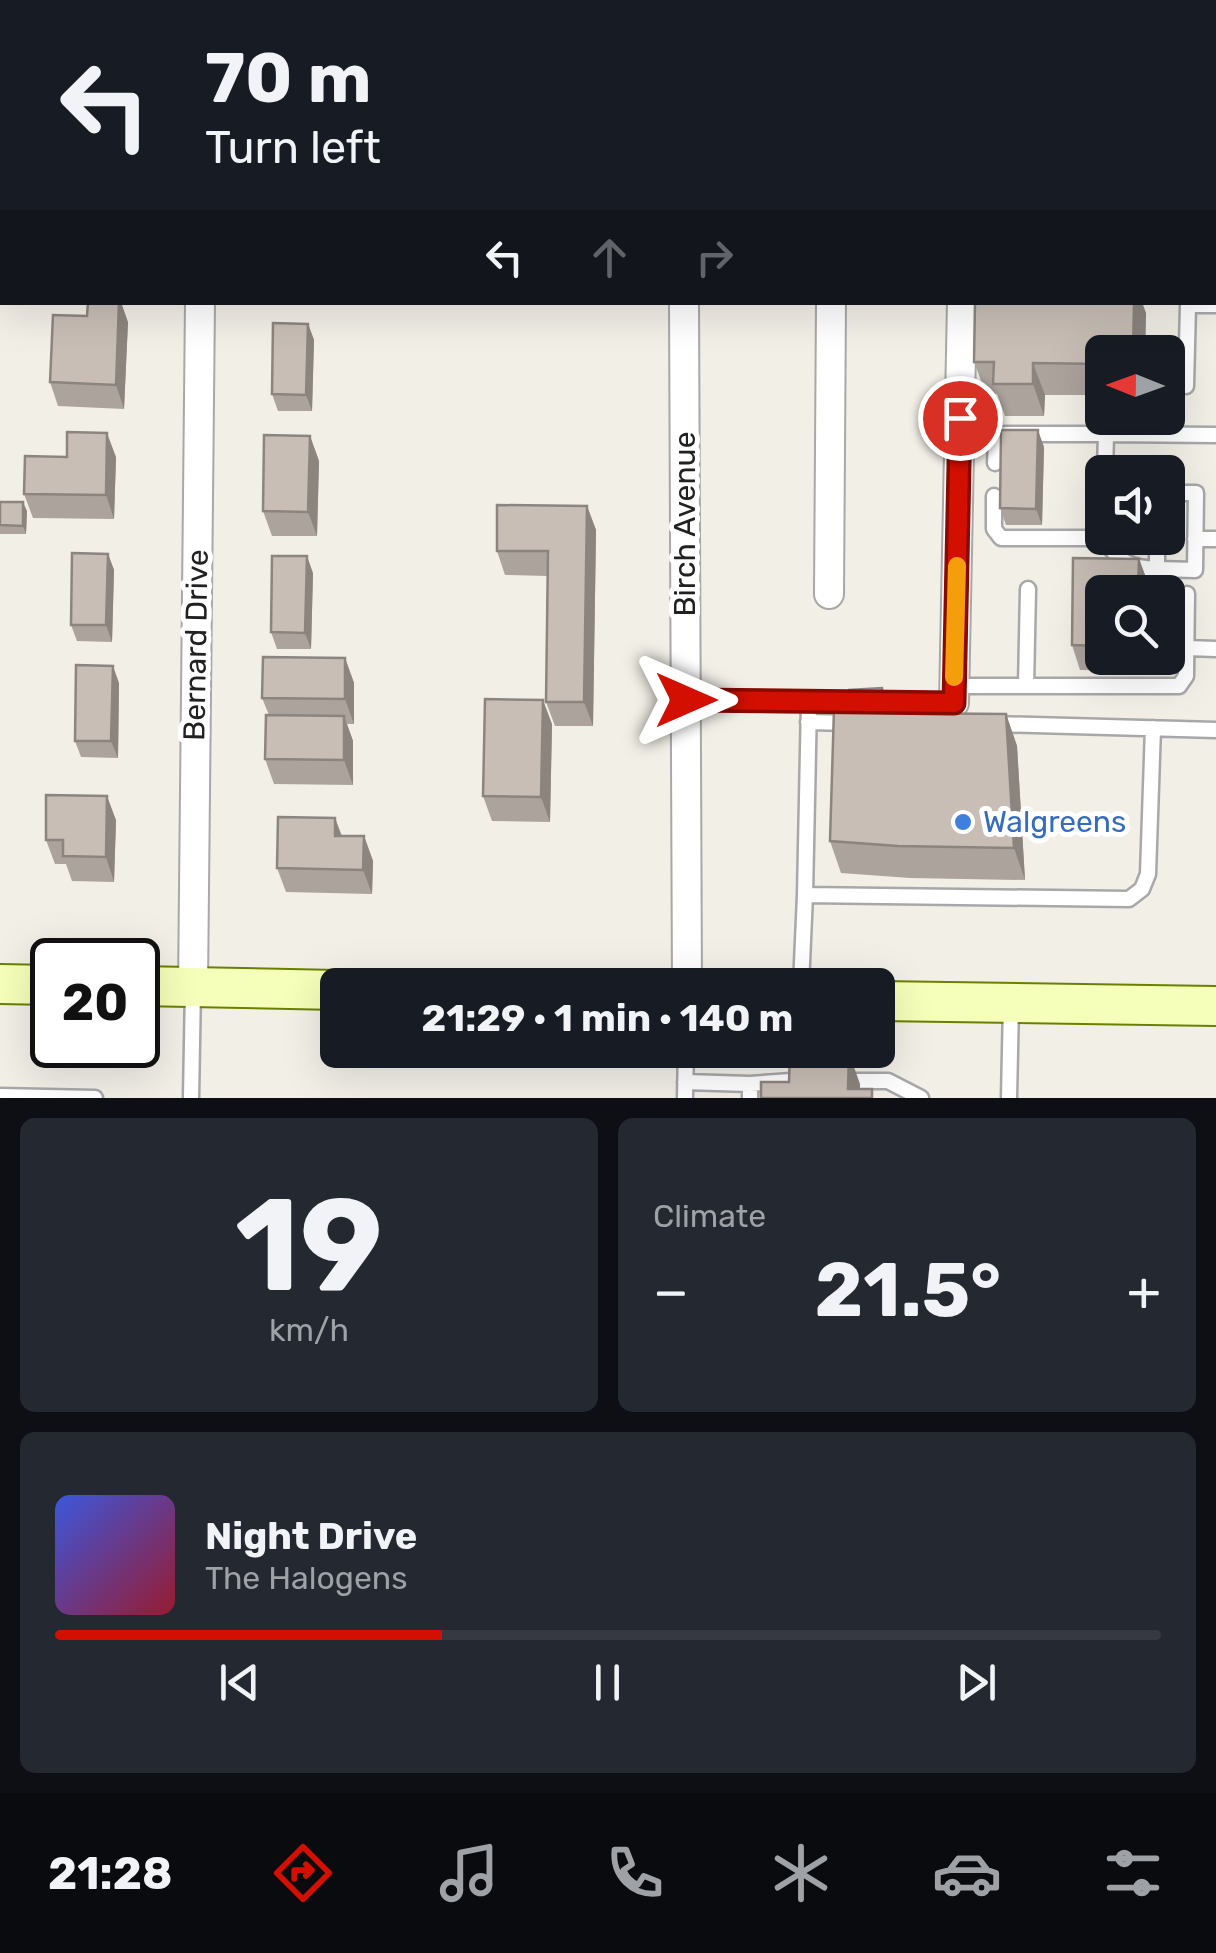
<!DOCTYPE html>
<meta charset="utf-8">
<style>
body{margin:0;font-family:Rubik,sans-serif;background:#242831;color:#f1f3f6;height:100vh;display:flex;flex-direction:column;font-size:38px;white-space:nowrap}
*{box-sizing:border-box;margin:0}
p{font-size:32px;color:#9ea1a6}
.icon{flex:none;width:55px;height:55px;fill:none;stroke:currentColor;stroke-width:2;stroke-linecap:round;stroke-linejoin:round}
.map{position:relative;height:1098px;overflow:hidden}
.drawer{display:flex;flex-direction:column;gap:20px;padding:20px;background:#0d0f14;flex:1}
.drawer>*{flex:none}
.top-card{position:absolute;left:0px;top:0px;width:1218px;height:305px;box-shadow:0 10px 40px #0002;background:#171b24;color:#f1f3f6;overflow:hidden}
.needle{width:65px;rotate:271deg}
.tools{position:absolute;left:1085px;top:335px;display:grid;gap:20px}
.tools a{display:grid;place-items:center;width:100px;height:100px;border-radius:15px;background:#171b24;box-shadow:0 10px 40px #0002;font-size:50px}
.speed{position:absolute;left:30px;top:938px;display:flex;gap:20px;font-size:50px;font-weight:700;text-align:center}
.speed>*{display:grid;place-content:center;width:130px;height:130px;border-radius:50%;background:#171b24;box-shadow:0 10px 40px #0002;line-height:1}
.speed .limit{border:5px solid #111;border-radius:15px;background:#fff;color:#111}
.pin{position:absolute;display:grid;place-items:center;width:85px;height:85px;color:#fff;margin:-42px;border:5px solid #fff;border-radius:50%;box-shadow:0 2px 10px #0007}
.me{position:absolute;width:110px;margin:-55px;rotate:90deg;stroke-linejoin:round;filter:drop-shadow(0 0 8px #0008)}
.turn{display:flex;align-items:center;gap:35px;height:210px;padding:0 40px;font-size:45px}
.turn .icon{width:130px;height:130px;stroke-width:2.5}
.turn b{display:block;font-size:70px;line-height:85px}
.lanes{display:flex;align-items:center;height:95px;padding:0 40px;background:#0003;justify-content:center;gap:50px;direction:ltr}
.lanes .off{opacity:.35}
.big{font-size:75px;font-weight:700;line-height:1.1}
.drawer .widget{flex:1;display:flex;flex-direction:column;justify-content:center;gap:15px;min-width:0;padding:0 35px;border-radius:15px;background:#242831}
.drawer .dial{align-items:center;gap:0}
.dial b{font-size:130px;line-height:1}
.song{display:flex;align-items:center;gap:30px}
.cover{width:120px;height:120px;border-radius:15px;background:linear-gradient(135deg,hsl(230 70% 55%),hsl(350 70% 35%))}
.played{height:10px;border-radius:5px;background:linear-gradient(90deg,#d20f00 35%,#363941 35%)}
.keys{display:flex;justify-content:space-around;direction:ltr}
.heat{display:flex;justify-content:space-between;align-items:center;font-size:55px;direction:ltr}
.drawer .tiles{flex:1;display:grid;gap:20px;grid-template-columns:1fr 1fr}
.widget:last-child{grid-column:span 2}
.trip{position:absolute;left:320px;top:968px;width:575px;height:100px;border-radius:15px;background:#171b24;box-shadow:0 10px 40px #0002;font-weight:700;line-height:100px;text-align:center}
.tab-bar{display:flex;height:160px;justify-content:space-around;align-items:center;background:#090b0e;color:#9ea1a6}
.tab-bar .icon{width:70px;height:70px}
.tab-bar .on{color:#d20f00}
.tab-bar b{font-size:45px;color:#f1f3f6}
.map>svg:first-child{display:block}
</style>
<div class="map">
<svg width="1216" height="1098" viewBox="0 0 1216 1098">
<rect width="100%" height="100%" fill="#f2efe7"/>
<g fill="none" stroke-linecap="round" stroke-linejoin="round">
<!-- lane casing -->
<g stroke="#a8a8a8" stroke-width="19">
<path id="lane" d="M1198,2V0
M1215,58H1216
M1186,386L1188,305H1216
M995,463L996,443L1005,434H1106
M1105,472L1106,434L1216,435
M994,496V529L1001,538H1104
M1195,539H1216
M1104,540C1120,562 1129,568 1157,569V538
M1157,569L1195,570L1196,493H1168
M1187,648L1216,649
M954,686H1179L1186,676L1187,594
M1026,686L1028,589
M686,700L955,704
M809,702L805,895L1129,899L1142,889L1148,874L1153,728
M808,722L849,723
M994,724L1216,730
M801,985L805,895
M841,1081H888L921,1098
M685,1082L750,1084V1098
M750,1084L805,1080
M0,1096L95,1098
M191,1098L193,988
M685,1098L686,1050
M1009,1098L1011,1004"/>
</g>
<!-- street casing -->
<g stroke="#a8a8a8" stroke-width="32">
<path id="street" d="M555,1V0
M203,2V0
M969,2V0
M684,302L687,985
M829,594L831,302
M954,703L962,302
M193,987L200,302"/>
</g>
<!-- secondary casing -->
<g stroke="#698000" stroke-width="42">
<path id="secondary" d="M0,984L52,985
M138,986L338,990
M878,1001L1216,1006"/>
</g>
<!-- lane -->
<use href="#lane" stroke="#fff" stroke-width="14"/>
<!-- street -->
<use href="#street" stroke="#fff" stroke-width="28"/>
<!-- secondary -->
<use href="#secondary" stroke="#f6ffb9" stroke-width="38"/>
</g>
<!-- wall -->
<path fill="#aca39d" d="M986,0H1176V2H986Z
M1146,313L1145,352H1102V395H1045L1044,416H1005L997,394H986L974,362Z
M128,322L124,409L58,406L50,382Z
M308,324L314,340L312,411H278L272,394Z
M310,436L319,461L317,536H272L263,511Z
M1044,447L1042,525H1006L1000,508Z
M116,457L114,519L33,518L24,494Z
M0,502L27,511L26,534H0Z
M587,506L596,530L593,726H555L546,702L548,576L505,575L497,551Z
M108,554L114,570L112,642L77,641L71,625Z
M1073,558L1139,559L1148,583V592H1102V658H1147L1146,671L1080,670L1072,645Z
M313,573L311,649H277L271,632Z
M345,658L354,683V724H347L353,741V785L274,784L265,759L269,715L262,698Z
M119,683L118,758L81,757L75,741Z
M882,688L892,713L1006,714L1017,746L1025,880L910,878L841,873L830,841L846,710Z
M552,724L550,822L492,821L483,796Z
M335,818L342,836H364L373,861L372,894L286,892L277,868Z
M116,820L114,882L72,881L66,864H55L46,840Z"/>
<!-- shaded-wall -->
<path fill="#8c857f" d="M119,302H121L128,322L124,409L116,385Z
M1134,302H1142L1146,313L1145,352H1133Z
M308,324L314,340L312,411L306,395Z
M1033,363L1045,395L1044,416L1033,384Z
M1038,430L1044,447L1042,525L1036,509Z
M107,433L116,457L114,519L106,495Z
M310,436L319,461L317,536L308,512Z
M23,502L27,511L26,534L23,526Z
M587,506L596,530L593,726L584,702Z
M108,554L114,570L112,642L106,625Z
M307,556L313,573L311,649L305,633Z
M1139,559L1148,583V592H1138Z
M345,658L354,683V724L345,699Z
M1142,658H1147L1146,671Z
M113,666L119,683L118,758L111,741Z
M882,688L894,720L884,713Z
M543,700L552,724L550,822L541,797Z
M1006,714L1017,746L1025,880L1014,848Z
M344,716L353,741V785L344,760Z
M107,796L116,820L114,882L106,857Z
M335,818L344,843L335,836Z
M364,836L373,861L372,894L363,870Z
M849,1053L860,1084V1098L848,1089Z"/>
<!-- building -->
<path fill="#c8beb6" stroke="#8c857f" stroke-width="2.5" d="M7,0H42V2H7Z
M79,0H123V2H79Z
M276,0H332V2H276Z
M986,0H1147V2H986Z
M88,302H119L116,385L50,382L53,315L87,316Z
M975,302H1134L1133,352H1102V364L1033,363V384H993L994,362H974Z
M273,323L308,324L306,395L272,394Z
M1001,430H1038L1036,509L1000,508Z
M67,432L107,433L106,495L24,494L25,456L67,457Z
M264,435L310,436L308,512L263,511Z
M0,502H23V526L0,525Z
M497,505L587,506L584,702H546L548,551H497Z
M72,553L108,554L106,625H71Z
M272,556H307L305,633L271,632Z
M1073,558L1139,559L1138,592H1102V646L1072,645Z
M263,657L345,658V699L262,698Z
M76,665L113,666L111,741H75Z
M882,688L884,713L1006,714L1014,848L898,846L830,841L834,709L846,710L849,690Z
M485,699L543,700L541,797L483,796Z
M266,715L344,716V760L265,759Z
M46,795L107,796L106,857L63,856V840H46Z
M278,817L335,818V836H364L363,870L277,868Z
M790,1052L849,1053L848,1089H872V1098H761V1082H789Z"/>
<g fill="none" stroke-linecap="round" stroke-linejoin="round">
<!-- route casing -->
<g stroke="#880a00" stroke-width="25">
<path id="route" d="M686,700L954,703L960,418"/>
</g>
<!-- route -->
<use href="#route" stroke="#d20f00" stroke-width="18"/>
<!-- slow -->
<path stroke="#f59e0b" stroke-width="18" d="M954,677L957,566"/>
</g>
<!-- markers -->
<circle fill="#3f7fe0" stroke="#fff" stroke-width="4" cx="963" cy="822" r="10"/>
<g text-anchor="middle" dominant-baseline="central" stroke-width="10" stroke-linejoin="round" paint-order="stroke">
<!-- street labels -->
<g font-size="30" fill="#212121" stroke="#fff">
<text transform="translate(685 524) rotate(-90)">Birch Avenue</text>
<text transform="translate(196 645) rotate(-89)">Bernard Drive</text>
</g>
<!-- shop labels -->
<g font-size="30" fill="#366cbe" stroke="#fff" text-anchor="start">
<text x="983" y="822">Walgreens</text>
</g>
</g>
</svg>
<div class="tools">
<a><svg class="needle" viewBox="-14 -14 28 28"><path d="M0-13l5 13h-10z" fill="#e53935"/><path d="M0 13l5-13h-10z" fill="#9ea1a6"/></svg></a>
<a><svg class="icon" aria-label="sound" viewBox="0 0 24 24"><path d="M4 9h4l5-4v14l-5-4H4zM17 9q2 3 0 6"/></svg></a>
<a><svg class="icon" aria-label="search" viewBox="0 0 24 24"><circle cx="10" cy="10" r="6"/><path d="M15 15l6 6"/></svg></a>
</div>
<div class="speed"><div class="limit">20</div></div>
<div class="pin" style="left:960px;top:418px;background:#d93025"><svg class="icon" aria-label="arrive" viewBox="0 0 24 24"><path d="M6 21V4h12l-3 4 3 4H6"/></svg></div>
<svg class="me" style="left:686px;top:700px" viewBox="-20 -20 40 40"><path d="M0-17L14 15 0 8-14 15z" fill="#d20f00" stroke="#fff" stroke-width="4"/></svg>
<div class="trip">21:29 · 1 min · 140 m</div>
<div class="top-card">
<div class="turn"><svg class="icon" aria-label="left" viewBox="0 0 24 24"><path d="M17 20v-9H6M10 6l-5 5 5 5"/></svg><div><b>70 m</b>Turn left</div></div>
<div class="lanes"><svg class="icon" aria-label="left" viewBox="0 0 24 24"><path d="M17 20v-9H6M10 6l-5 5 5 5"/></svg><svg class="icon off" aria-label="ahead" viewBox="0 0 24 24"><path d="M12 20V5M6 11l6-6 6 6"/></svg><svg class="icon off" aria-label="right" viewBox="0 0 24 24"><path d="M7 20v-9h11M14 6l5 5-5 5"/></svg></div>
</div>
</div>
<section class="drawer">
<div class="tiles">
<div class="widget dial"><b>19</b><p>km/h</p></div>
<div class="widget"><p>Climate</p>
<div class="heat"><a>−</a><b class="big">21.5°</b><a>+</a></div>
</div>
<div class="widget">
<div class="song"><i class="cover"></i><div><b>Night Drive</b><p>The Halogens</p></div></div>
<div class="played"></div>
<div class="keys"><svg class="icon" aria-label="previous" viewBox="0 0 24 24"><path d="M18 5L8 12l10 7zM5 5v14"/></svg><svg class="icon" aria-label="pause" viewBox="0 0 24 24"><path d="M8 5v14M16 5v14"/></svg><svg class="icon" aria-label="next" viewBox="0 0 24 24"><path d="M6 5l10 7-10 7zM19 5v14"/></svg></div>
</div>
</div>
</section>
<nav class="tab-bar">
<b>21:28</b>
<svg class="icon on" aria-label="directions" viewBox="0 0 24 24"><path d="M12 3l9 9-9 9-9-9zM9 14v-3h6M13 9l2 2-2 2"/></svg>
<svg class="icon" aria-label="music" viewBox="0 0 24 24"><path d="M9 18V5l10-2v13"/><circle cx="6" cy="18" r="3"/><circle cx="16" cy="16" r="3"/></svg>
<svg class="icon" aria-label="phone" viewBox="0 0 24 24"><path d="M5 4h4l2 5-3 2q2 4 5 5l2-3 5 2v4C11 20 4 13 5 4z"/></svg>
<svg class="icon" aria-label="climate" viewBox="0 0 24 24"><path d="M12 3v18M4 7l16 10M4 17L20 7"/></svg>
<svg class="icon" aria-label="car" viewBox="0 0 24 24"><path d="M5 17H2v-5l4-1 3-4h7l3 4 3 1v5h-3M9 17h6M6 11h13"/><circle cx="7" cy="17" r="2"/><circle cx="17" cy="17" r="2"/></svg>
<svg class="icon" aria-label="filters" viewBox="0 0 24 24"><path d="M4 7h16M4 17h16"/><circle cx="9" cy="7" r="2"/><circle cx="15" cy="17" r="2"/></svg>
</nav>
